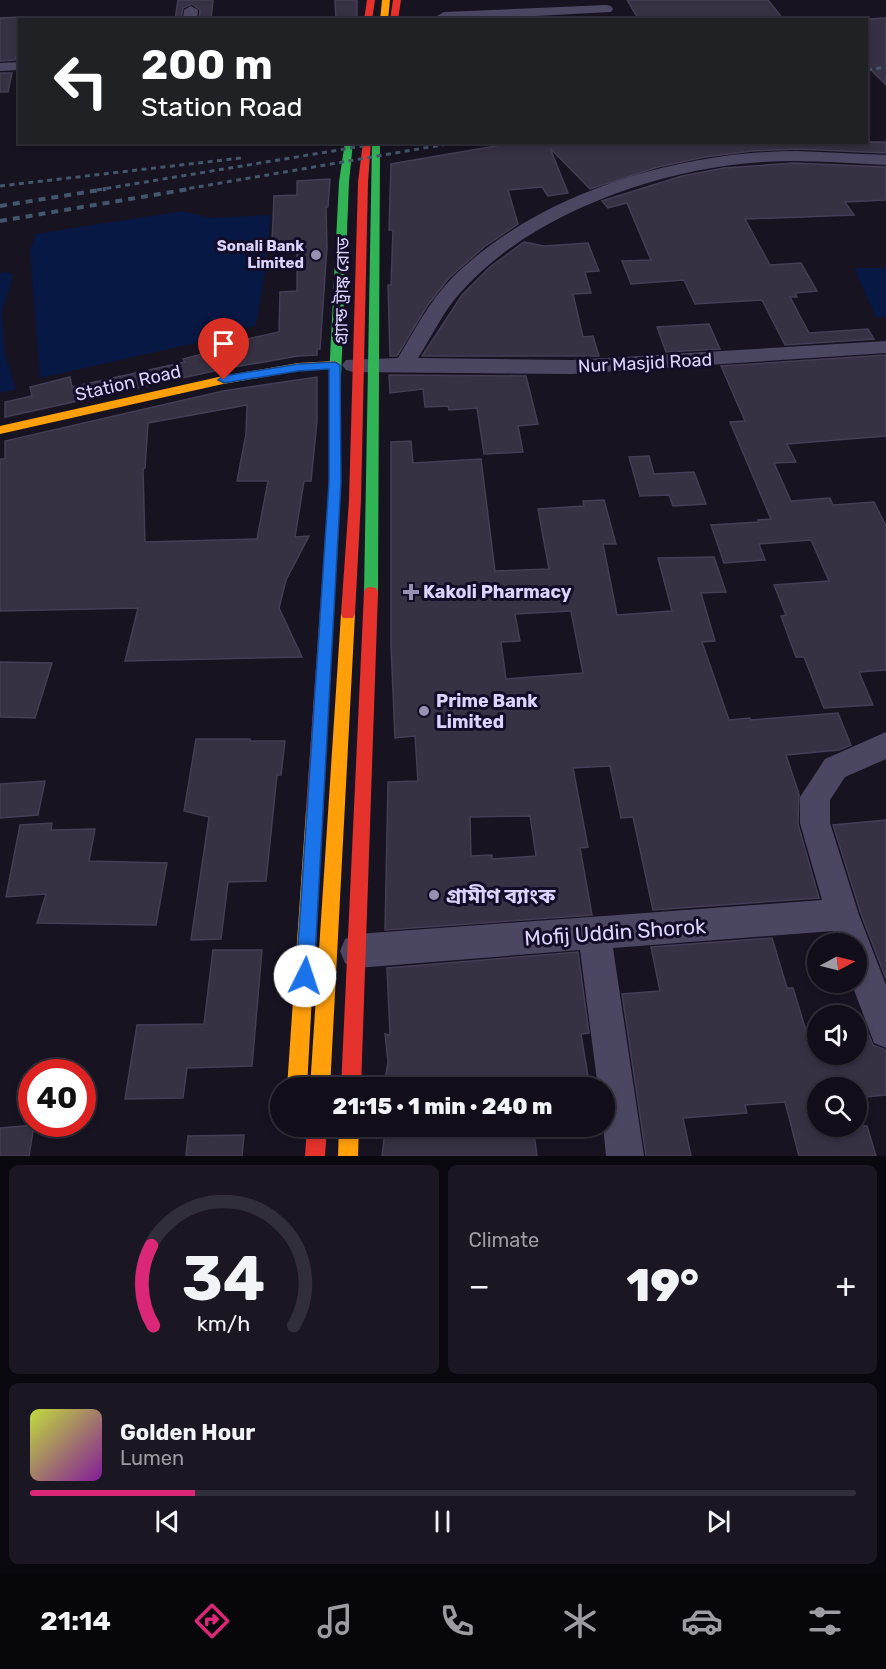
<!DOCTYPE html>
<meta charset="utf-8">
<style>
body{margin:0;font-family:Rubik,"Noto Sans Bengali",sans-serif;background:#1a1722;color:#f1f3f6;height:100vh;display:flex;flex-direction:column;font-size:22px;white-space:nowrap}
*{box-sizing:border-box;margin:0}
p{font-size:20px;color:#9c9ca2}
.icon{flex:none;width:33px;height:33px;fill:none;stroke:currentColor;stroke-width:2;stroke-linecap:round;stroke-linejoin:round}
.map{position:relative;height:1156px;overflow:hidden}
.panel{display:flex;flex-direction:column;gap:9px;padding:9px;background:#09080e;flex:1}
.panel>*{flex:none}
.guide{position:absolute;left:18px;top:18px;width:850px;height:126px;border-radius:0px;box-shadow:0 3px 9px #0003,0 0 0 2px #302e38;background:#202124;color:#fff;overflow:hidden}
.needle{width:39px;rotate:83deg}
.fabs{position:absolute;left:807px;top:933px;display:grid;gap:12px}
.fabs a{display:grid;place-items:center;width:60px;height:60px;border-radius:50%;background:#110e19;box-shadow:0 3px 9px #0003,0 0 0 2px #302e38;font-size:30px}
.speed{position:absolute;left:18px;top:1059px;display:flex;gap:12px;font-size:30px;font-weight:700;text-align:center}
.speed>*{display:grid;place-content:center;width:78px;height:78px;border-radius:50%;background:#110e19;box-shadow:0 3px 9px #0003,0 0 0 2px #302e38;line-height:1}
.speed .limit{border:9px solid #d22;background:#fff;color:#111}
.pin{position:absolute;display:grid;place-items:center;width:51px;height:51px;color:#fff;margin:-62px -26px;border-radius:50% 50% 50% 0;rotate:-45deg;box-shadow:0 0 6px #0007}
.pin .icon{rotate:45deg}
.me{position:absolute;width:66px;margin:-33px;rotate:4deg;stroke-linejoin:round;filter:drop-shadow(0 0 4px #0008)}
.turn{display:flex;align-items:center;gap:21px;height:126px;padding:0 24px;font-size:27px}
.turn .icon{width:78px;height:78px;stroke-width:2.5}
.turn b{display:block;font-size:42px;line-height:51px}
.big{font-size:45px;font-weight:800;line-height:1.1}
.panel .tile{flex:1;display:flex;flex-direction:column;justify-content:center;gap:9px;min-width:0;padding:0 21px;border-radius:9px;background:#1a1722}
.panel .dial{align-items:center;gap:0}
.dial svg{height:156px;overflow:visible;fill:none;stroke:#302e38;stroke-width:7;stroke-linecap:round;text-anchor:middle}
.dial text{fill:#f1f3f6;stroke:none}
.song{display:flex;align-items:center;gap:18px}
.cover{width:72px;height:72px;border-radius:9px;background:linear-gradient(135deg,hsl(70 70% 55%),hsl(290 70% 35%))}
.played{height:6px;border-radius:3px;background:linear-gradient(90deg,#db2777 20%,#302e38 20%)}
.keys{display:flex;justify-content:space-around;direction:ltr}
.heat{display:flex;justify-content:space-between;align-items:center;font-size:33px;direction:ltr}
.panel .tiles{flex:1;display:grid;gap:9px;grid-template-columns:1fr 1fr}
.tile:last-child{grid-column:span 2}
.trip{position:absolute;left:270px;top:1077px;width:345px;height:60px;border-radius:30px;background:#110e19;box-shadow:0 3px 9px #0003,0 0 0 2px #302e38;font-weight:800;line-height:60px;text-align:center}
.tabs{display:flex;height:96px;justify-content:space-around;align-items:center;background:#07060a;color:#9c9ca2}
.tabs .icon{width:42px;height:42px}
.tabs .selected{color:#db2777}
.tabs b{font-size:27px;color:#f1f3f6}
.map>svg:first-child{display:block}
</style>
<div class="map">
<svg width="886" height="1156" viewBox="0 0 886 1156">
<rect width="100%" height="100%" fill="#171321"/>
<!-- water -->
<path fill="#081844" d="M183,211L209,218L271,215L266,266L256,325L213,339L40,378L30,250L36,234Z
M854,268H886V317H876Z
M7,272L13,275L2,312L5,355L16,389L0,393V273Z"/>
<!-- building -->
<path fill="#363143" stroke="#433e55" stroke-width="1.5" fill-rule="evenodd" d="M178,0H213L211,20H199L200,10L192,4L183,8L181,20H175Z
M335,0H357V20H336Z
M627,0H768L784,20H639Z
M20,17V43L15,60L0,61V18Z
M886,18V85L867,66V19Z
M0,73H12L8,92H0Z
M519,142H886V153L798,149L752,151L705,157L658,167L590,189L550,148L568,193L548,196L542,187L508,190L518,224L484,247L449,278L427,306L397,356H390L388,285H391L393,230H389L391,164Z
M794,163L886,167V200L845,202L854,215L745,219L770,265L801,263L817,291L795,293L797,297H790L809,333L868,329L874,339L785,345L762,300L695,304L684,280L631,284L622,261L651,260L627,203L608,208L602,201L682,176L724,168Z
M330,179L328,207H326L327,247L320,349H317V355L298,356L223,369L5,417V402L32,396L30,387L70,377L72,387L185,362L183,359L230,347L229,343L279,332L280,292L297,291V244L296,241L272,242L274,196L297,195V181Z
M524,242L544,246L588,243L599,271L585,272L591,293L573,294L583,337L593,336L599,356H422L462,295L490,267Z
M709,324L720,349L666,352L657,327Z
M886,355V436L787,444L796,462L774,463L791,501L830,498L833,505L874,502L886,526V670L859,672L873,705L824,708L804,657H796L781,616L786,615L774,585L829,581L811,540L759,544L765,560L724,563L711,525L759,522L758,520L771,519L730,422L745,421L721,366Z
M389,375L526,376L538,424L518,426L523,452L484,454L477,408L449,410L448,406L425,407L423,389L390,393Z
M317,377V421L311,481H304L295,537L309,536L286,580L279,608L302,657L125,661L138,608L0,611V459H5V441L223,391ZM247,405L246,434L237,481H268L257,539L145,542L143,469L145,468L148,423Z
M411,441L413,463L481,459L495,571L549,569L538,509L584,506L583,501L604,500L616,544H603L617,615L672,611L658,558L714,557L726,592L701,593L715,641L702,642L729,720L750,718L751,720L838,713L851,745L839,750L786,755L799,794L798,824L819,898L653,910L633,817L621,818L610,766L573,768L588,847L580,848L592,915L385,930L388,782L418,781L415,736L395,738L391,646V442ZM571,611L583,673L506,679L501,642L520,641L515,614ZM530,816L536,856L492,859V855L471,856L470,817Z
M649,456L654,474L694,472L706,504L673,506L669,495L640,496L629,457Z
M0,662L52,663L35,718L0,717Z
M196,739H250V741H285L281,775H277L266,881L228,882L221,939L191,940L209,817L184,811Z
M45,781L38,815L0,818V784Z
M886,820V979L861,914L833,825Z
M52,823L51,830L95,829L89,861L167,863L156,925L37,923L46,894L6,897L20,825Z
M772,938L787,988H793L813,1054H856V1036L869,1035L873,1045L886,1050V1095L856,1098V1088H818V1126H867L876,1156H799L785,1102L745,1105L747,1113L683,1118L691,1156H646L622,994L660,991L651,947Z
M213,950H262L252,1066L187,1068L183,1098L125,1099L137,1025L204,1024Z
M578,952L589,1033L581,1034L590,1088H460L459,1082L384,1086L388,1062L385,1034L390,1035L387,968Z
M34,1125L29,1156H0V1128Z
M425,1126H533L537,1156H382L385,1132Z
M244,1135L242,1156H186L188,1136Z"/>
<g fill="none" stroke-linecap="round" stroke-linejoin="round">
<!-- street -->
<path fill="#4b4762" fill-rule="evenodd" d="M606,5L611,6L613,9L611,12L459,20H441L437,16L444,12Z
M191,6L198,10L197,20H183L184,10Z
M20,62V70L0,71V63Z
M798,151L886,155V165C845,163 804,159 763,162C660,168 529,214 460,293C443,312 432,336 418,358L572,360L886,341V353L572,374L353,372L346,370L342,365L346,360L398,358C414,331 429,302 451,279C536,193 680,151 798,151Z
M886,732V759L845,777L830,800V823L859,915L886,985V1048L874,1043L851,982H856V944H837L833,931L613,948L644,1156H606L603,1126H604V1088H598L580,950L357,968L345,963L340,951L345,939L357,934L822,900L800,823V797L825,759Z"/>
<!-- fast -->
<path fill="#30b455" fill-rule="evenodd" d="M345,142H353L349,182L341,377L335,381L329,377L339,182Z
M372,142H380L378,592L376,596H366L364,592Z"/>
<!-- slow -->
<path fill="#ff9f0a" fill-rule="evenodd" d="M382,0H390L388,20H380Z
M335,361L339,363V367L298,371L223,384L0,434V426L223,376L298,363Z
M348,609L353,610L355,614L330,1088H310L341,614L343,610Z
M314,803L320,805L322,810L307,1088H287L306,810L308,805Z
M339,1126H359L358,1156H338Z"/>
<!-- jam -->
<path fill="#e5322d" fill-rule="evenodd" d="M367,0H375L372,20H364Z
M393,0H401L398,20H390Z
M363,142H371L368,182L361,500L355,614L353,618H343L341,614L349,500L358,182Z
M335,373L341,377V482L322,810L320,815L314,817L308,815L306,810L329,482V377Z
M371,587L376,588L378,592L361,1088H341L364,592L366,588Z
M307,1126H327L325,1156H305Z"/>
<!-- rail-far1 -->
<path stroke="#44566c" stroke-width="3" stroke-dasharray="5 4.5" stroke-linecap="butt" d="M867,70L886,67
M0,186L241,158
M97,190L387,142
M180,190L459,142"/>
<!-- rail -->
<path stroke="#44566c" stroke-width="4" stroke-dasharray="7 6" stroke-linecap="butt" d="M0,206L106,189
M0,221L189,189"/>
</g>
<!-- route -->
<path fill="#1a73e8" stroke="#114b97" stroke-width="1.5" d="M335,362L340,365L341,482L314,976L311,983L305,985L298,983L296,976L329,482V369L298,371L224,383L218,380L224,376L298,364Z"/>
<!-- markers -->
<g fill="#9790b1" stroke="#140d27" stroke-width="2">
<circle cx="316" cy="255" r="6"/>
<path d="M408 583h6v6h6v6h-6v6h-6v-6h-6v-6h6z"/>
<circle cx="424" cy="711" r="6"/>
<circle cx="434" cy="895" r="6"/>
</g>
<g text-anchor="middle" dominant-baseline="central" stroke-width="6" stroke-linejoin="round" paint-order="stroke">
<!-- far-poi labels -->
<g font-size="15" font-weight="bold" fill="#dcd4ff" stroke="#140d27" text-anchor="end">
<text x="304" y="246">Sonali Bank<tspan x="304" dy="17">Limited</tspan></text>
</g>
<!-- street labels -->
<g font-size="18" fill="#dcd4ff" stroke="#140d27">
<text transform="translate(342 291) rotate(-89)">গ্র্যান্ড ট্রাঙ্ক রোড</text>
<text transform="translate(645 363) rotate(-3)">Nur Masjid Road</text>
<text transform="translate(128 383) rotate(-13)">Station Road</text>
</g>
<!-- poi labels -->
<g font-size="18" font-weight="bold" fill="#dcd4ff" stroke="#140d27" text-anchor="start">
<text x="423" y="592">Kakoli Pharmacy</text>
<text x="436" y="701">Prime Bank<tspan x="436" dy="21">Limited</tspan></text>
</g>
<!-- near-poi labels -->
<g font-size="21" font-weight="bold" fill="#dcd4ff" stroke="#140d27" text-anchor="start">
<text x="446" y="895">গ্রামীণ ব্যাংক</text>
</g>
<!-- near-street labels -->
<g font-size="21" fill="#dcd4ff" stroke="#140d27">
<text transform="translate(615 932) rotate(-4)">Mofij Uddin Shorok</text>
</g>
</g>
</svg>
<div class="fabs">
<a><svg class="needle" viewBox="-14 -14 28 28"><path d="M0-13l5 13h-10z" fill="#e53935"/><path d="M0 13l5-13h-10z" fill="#9c9ca2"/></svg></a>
<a><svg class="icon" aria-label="sound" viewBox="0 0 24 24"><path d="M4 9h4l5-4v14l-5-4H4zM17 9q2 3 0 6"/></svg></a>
<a><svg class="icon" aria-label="search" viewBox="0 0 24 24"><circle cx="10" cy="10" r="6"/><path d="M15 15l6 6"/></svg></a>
</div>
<div class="speed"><div class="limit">40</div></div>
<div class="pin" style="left:224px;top:380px;background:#d93025"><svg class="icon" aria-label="arrive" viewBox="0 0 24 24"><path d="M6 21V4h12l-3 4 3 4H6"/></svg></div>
<svg class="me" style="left:305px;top:976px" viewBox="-20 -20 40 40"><circle r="19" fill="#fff"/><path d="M0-13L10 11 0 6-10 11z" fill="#1a73e8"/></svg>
<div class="trip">21:15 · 1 min · 240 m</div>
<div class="guide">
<div class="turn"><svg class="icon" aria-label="left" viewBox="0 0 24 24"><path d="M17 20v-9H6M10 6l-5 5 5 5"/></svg><div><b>200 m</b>Station Road</div></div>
</div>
</div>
<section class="panel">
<div class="tiles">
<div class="tile dial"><svg viewBox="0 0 100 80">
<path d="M14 69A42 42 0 1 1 86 69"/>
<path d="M14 69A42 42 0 0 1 13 28" stroke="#db2777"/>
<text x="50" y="56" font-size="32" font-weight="700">34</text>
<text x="50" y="72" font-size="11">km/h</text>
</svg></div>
<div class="tile"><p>Climate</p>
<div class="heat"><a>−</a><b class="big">19°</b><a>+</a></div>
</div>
<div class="tile">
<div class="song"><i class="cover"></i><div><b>Golden Hour</b><p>Lumen</p></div></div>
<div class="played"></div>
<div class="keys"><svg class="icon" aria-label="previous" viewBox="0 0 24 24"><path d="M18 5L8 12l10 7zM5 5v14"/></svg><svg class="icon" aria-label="pause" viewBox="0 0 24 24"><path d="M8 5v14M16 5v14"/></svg><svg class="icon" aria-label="next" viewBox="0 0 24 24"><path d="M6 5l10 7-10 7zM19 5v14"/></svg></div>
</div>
</div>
</section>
<nav class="tabs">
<b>21:14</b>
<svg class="icon selected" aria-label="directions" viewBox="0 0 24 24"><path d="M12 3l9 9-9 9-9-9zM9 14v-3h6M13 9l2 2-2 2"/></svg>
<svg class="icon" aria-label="music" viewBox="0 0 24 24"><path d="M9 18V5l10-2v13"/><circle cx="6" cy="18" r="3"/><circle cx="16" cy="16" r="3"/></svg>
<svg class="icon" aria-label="phone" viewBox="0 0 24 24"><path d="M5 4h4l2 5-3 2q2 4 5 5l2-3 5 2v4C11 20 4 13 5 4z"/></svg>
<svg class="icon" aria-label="climate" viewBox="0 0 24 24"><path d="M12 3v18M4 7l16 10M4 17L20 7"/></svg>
<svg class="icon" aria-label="car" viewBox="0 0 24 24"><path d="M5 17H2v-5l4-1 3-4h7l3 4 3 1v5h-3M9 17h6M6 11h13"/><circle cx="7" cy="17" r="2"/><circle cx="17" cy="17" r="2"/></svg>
<svg class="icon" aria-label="filters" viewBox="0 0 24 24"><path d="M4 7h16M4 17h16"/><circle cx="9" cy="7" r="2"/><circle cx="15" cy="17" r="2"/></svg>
</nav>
